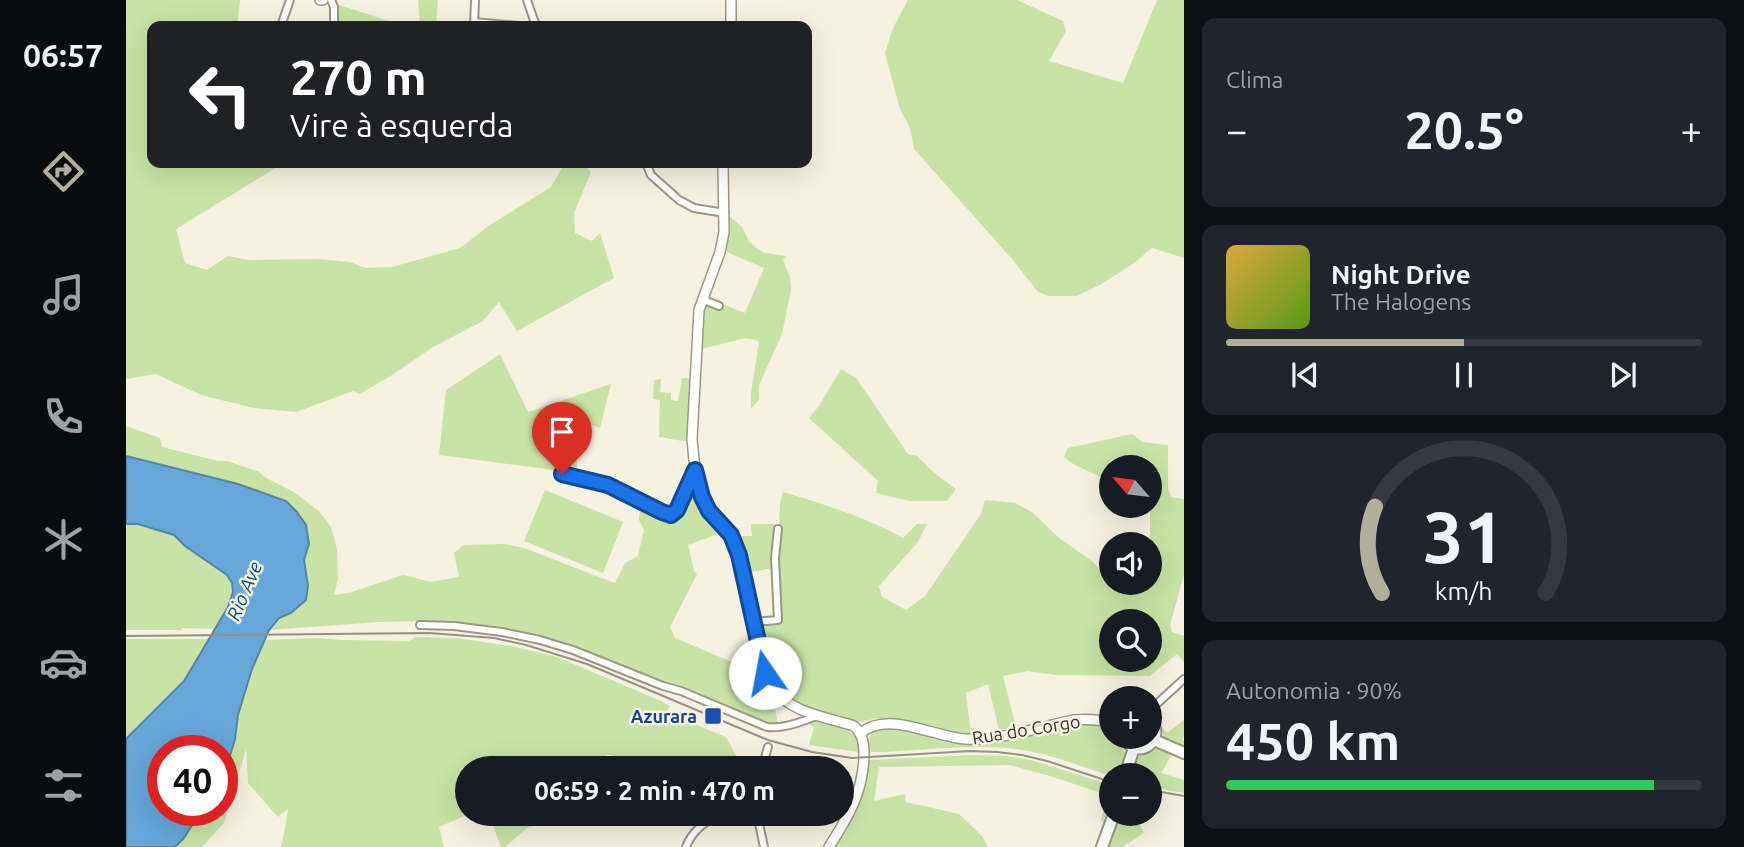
<!DOCTYPE html>
<html lang="pt">
<meta charset="utf-8">
<style>
body{margin:0;font-family:Ubuntu,sans-serif;background:#20242c;color:#f1f3f6;height:100vh;display:flex;flex-direction:column;font-size:26px;white-space:nowrap}
*{box-sizing:border-box;margin:0}
p{font-size:23px;color:#9ea1a6}
.icon{flex:none;width:38px;height:38px;fill:none;stroke:currentColor;stroke-width:2;stroke-linecap:round;stroke-linejoin:round}
.map{position:relative;flex:1;overflow:hidden}
.side{display:flex;flex-direction:column;gap:18px;padding:18px;background:#0d0f14;width:560px}
.side>*{flex:none}
.banner{position:absolute;left:21px;top:21px;width:665px;height:147px;border-radius:14px;box-shadow:0 7px 28px #0002;background:#202124;color:#fff;overflow:hidden}
.needle{width:46px;rotate:298deg}
.fabs{position:absolute;left:973px;top:455px;display:grid;gap:14px}
.fabs a{display:grid;place-items:center;width:63px;height:63px;border-radius:50%;background:#171b24;box-shadow:0 7px 28px #0002;font-size:35px}
.speed{position:absolute;left:21px;top:735px;display:flex;gap:14px;font-size:35px;font-weight:700;text-align:center}
.speed>*{display:grid;place-content:center;width:91px;height:91px;border-radius:50%;background:#171b24;box-shadow:0 7px 28px #0002;line-height:1}
.speed .limit{border:10px solid #d22;background:#fff;color:#111}
.pin{position:absolute;display:grid;place-items:center;width:60px;height:60px;color:#fff;margin:-72px -30px;border-radius:50% 50% 50% 0;rotate:-45deg;box-shadow:0 0 7px #0007}
.pin .icon{rotate:45deg}
.me{position:absolute;width:77px;margin:-38px;rotate:348deg;stroke-linejoin:round;filter:drop-shadow(0 0 5px #0008)}
.turn{display:flex;align-items:center;gap:24px;height:147px;padding:0 28px;font-size:32px}
.turn .icon{width:91px;height:91px;stroke-width:2.5}
.turn b{display:block;font-size:49px;line-height:60px}
.big{font-size:52px;font-weight:700;line-height:1.1}
.side .card{flex:1;display:flex;flex-direction:column;justify-content:center;gap:10px;min-width:0;padding:0 24px;border-radius:14px;background:#20242c}
.side .dial{align-items:center;gap:0}
.dial svg{height:182px;overflow:visible;fill:none;stroke:#363941;stroke-width:7;stroke-linecap:round;text-anchor:middle}
.dial text{fill:#f1f3f6;stroke:none}
.song{display:flex;align-items:center;gap:21px}
.cover{width:84px;height:84px;border-radius:10px;background:linear-gradient(135deg,hsl(40 70% 55%),hsl(90 70% 35%))}
.played{height:7px;border-radius:4px;background:linear-gradient(90deg,#b2ae99 50%,#363941 50%)}
.keys{display:flex;justify-content:space-around;direction:ltr}
.heat{display:flex;justify-content:space-between;align-items:center;font-size:38px;direction:ltr}
.charge{height:10px;border-radius:5px;background:linear-gradient(90deg,#34c759 90%,#363941 0)}
.trip{position:absolute;left:329px;top:756px;width:399px;height:70px;border-radius:35px;background:#171b24;box-shadow:0 7px 28px #0002;font-weight:700;line-height:70px;text-align:center}
main{display:flex;flex:1;min-height:0}
.tab-bar{display:flex;flex-direction:column;width:126px;justify-content:space-around;align-items:center;background:#090b0e;color:#9ea1a6}
.tab-bar .icon{width:49px;height:49px}
.tab-bar .on{color:#b2ae99}
.tab-bar b{font-size:32px;color:#f1f3f6}
.map>svg:first-child{display:block}
</style>
<main>
<nav class="tab-bar">
<b>06:57</b>
<svg class="icon on" aria-label="directions" viewBox="0 0 24 24"><path d="M12 3l9 9-9 9-9-9zM9 14v-3h6M13 9l2 2-2 2"/></svg>
<svg class="icon" aria-label="music" viewBox="0 0 24 24"><path d="M9 18V5l10-2v13"/><circle cx="6" cy="18" r="3"/><circle cx="16" cy="16" r="3"/></svg>
<svg class="icon" aria-label="phone" viewBox="0 0 24 24"><path d="M5 4h4l2 5-3 2q2 4 5 5l2-3 5 2v4C11 20 4 13 5 4z"/></svg>
<svg class="icon" aria-label="climate" viewBox="0 0 24 24"><path d="M12 3v18M4 7l16 10M4 17L20 7"/></svg>
<svg class="icon" aria-label="car" viewBox="0 0 24 24"><path d="M5 17H2v-5l4-1 3-4h7l3 4 3 1v5h-3M9 17h6M6 11h13"/><circle cx="7" cy="17" r="2"/><circle cx="17" cy="17" r="2"/></svg>
<svg class="icon" aria-label="filters" viewBox="0 0 24 24"><path d="M4 7h16M4 17h16"/><circle cx="9" cy="7" r="2"/><circle cx="15" cy="17" r="2"/></svg>
</nav>
<div class="map">
<svg width="1058" height="847" viewBox="0 0 1058 847">
<rect width="100%" height="100%" fill="#f6f1e0"/>
<!-- green -->
<path fill="#c8e3a5" fill-rule="evenodd" d="M0,0H114L111,26H26V163H158L50,229L59,263L81,270L102,256L122,260L192,259L223,262L240,268L266,267L334,248L364,225L425,187L439,163H457L465,172L448,213L449,233L466,241L474,233L488,278L391,331L373,302L357,321L307,347L266,375L234,394L227,391L170,412L128,408L75,395L30,374L0,379Z
M292,0H312L310,26H294Z
M782,0H891L937,21L940,31L923,61L997,83L1031,0H1058V258L1026,248L1008,263L974,285L950,296H923L912,292L886,259L788,149L784,128L774,109L759,53L767,28Z
M210,4L279,26H209Z
M602,215L616,227L623,241L630,248L639,253L661,256L657,260L664,277L665,290L656,334L633,385V400L625,409V394L633,341L620,338L579,348L574,352L578,306L582,305L595,310L599,305L619,313L638,268L603,253L600,250Z
M374,354L402,412L485,384L474,428L450,419L451,474L414,468L313,455L320,390Z
M715,369L730,378L782,454L791,456L807,472L830,489L821,501H783L750,493L752,481L683,418L693,406Z
M556,378H564L563,404L565,405L563,442L533,437L534,400L527,399L528,380L535,379L534,392L545,393V400L552,401Z
M0,426L34,438L36,447L92,461H101L134,472L138,477L168,492L194,512L205,527L211,549L212,579L208,595L223,593L277,575L305,582L333,577L328,553L338,545L379,544L398,548L489,583L499,563L512,556L518,530L513,520L514,509L519,507C562,531 547,508 567,482L569,484L597,532L562,545L568,571L571,574L544,627L549,638L613,665V672L625,678L637,681L640,691L647,696L652,725H640L573,696L572,694L447,646L372,626L297,621L252,622L143,630L153,618L165,613L180,570L178,560L183,544L112,484L0,456Z
M1006,434L1016,442L1042,445V489L1045,497L1058,499V574L1044,625L1046,632L1058,636V662L1051,654L1024,676L930,675L902,671L877,676L890,727L873,730L862,684L840,693L845,735L840,736L787,721L752,718L734,722L672,704L662,697L651,687L642,670L632,625L653,621L651,558L653,532L655,529L653,526L654,503L657,492C698,504 739,517 777,538L791,524H801L792,542L753,586L756,597L780,610L799,596L855,514L859,500L889,503L906,512L932,537L967,562L982,578L985,576V583H1024V467H985V484C971,472 952,470 938,457L942,448ZM985,621H1024V660H985Z
M419,490L497,522L477,573L398,541Z
M0,524C11,524 38,529 48,535C53,537 56,543 60,546C72,556 102,569 106,584C110,600 97,617 89,629L55,628L56,630H0Z
M625,524H649L646,557L647,568L620,573L611,536H626Z
M290,637L330,638L386,646L431,657L533,700L544,706L541,713L600,737L617,768H594L571,759L548,766V768H487L486,755H480V768H341V814H343L313,827L318,847H155L159,829L162,809L152,817L122,783L120,749L98,823L76,847H49L57,839L76,810H96V771L103,759L109,739L112,715L126,669L139,640L190,638L216,640L283,641Z
M0,639H84L58,681L0,739Z
M691,720C707,724 721,728 733,739V752L683,745L688,727L683,725Z
M1058,720V736L1056,740L1058,741V747L1038,737L1035,726L1041,733Z
M953,724H962L984,729L985,737H991L1000,755L994,775L985,776C951,765 916,751 880,748C834,744 789,752 743,752V740L745,733C761,720 805,740 824,743C860,749 916,731 953,724Z
M1032,748L1047,753L1035,773L1058,780V793L1024,787V775H1005L1011,757Z
M846,755L881,756L905,760L985,785V803L979,825L975,820L981,795L924,776L884,765L753,767L748,801L779,794L780,802L833,814L856,836L862,847H708C729,814 738,800 742,760Z
M363,814H434L427,820L401,828L379,847H375Z
M992,814H1011L1012,821L1018,833L996,847H981Z"/>
<!-- water -->
<path fill="#67a6d8" stroke="#5884a5" stroke-width="2" d="M0,456L112,484L160,501L170,511L180,525L183,544L178,560L182,586L180,600L165,613L153,618L143,630L126,669L112,715L109,739L103,759L96,771V751H37V810H76L57,839L49,847H0V739L58,681L102,607L107,592L106,583L101,575L59,546L48,535L12,524H0Z"/>
<g fill="none" stroke-linecap="round" stroke-linejoin="round">
<!-- street casing -->
<g stroke="#9c9787" stroke-width="10">
<path id="street" d="M205,0L208,7V26
M401,0L410,26
M348,22L392,26
M155,26L164,0
M348,26L349,0
M520,163L525,175L553,200L568,208L599,213
M578,300L593,306
M436,474L482,485L536,512L545,515L551,510L569,470
M628,622L652,620L649,558L652,529
M294,625L328,626L376,632L414,640L447,650L537,686L555,691L641,727C657,729 676,722 690,716
M1024,710L1058,679
M636,768L642,747
M633,814L632,819L638,847
M560,847C566,831 578,823 592,814"/>
</g>
<!-- secondary casing -->
<g stroke="#9c9787" stroke-width="12">
<path id="secondary" d="M194,0H197
M605,26V0
M597,163L598,232L594,252L573,310L566,439L569,470L576,497L583,511L605,535L613,555L638,673C641,678 643,684 646,688C665,713 700,717 728,726C737,735 738,743 738,756C737,793 722,817 703,847
M735,733C762,710 808,737 839,739C870,741 916,727 947,720C960,719 972,719 985,723"/>
</g>
<!-- primary casing -->
<g stroke="#9c9787" stroke-width="14">
<path id="primary" d="M998,737C1010,762 1042,741 1024,719
M1028,740L1058,753
M999,775L1008,748
M976,847L988,814"/>
</g>
<!-- street -->
<use href="#street" stroke="#fff" stroke-width="6"/>
<!-- secondary -->
<use href="#secondary" stroke="#fff" stroke-width="9"/>
<!-- primary -->
<use href="#primary" stroke="#fff" stroke-width="10"/>
<!-- tram -->
<path stroke="#959286" stroke-width="2" d="M0,636L303,633L368,638L400,645L461,664L642,740L686,752L726,758L844,751L871,752L896,755L921,761L985,782
M1024,790L1058,796"/>
</g>
<g fill="none" stroke-linecap="round" stroke-linejoin="round">
<!-- route casing -->
<g stroke="#114b97" stroke-width="18">
<path id="route" d="M436,474L482,485L536,512L545,515L551,510L569,470L576,497L583,511L605,535L613,555L639,673"/>
</g>
<!-- route -->
<use href="#route" stroke="#1a73e8" stroke-width="12"/>
</g>
<!-- markers -->
<rect fill="#1a4fb4" stroke="#f6f1e0" stroke-width="2.5" x="578" y="707" width="18" height="18" rx="3.5"/>
<g text-anchor="middle" dominant-baseline="central" stroke-width="5" stroke-linejoin="round" paint-order="stroke">
<!-- transit labels -->
<g font-size="18" font-weight="bold" fill="#164399" stroke="#f6f1e0" text-anchor="end">
<text x="571" y="716">Azurara</text>
</g>
<!-- street labels -->
<g font-size="18" fill="#36342d" stroke="#f6f1e0">
<text transform="translate(900 729) rotate(-9)">Rua do Corgo</text>
</g>
<!-- water labels -->
<g font-size="19" font-style="italic" fill="#045281" stroke="#f6f1e0">
<text transform="translate(118 591) rotate(-67)">Rio Ave</text>
</g>
</g>
</svg>
<div class="fabs">
<a><svg class="needle" viewBox="-14 -14 28 28"><path d="M0-13l5 13h-10z" fill="#e53935"/><path d="M0 13l5-13h-10z" fill="#9ea1a6"/></svg></a>
<a><svg class="icon" aria-label="sound" viewBox="0 0 24 24"><path d="M4 9h4l5-4v14l-5-4H4zM17 9q2 3 0 6"/></svg></a>
<a><svg class="icon" aria-label="search" viewBox="0 0 24 24"><circle cx="10" cy="10" r="6"/><path d="M15 15l6 6"/></svg></a>
<a>+</a>
<a>−</a>
</div>
<div class="speed"><div class="limit">40</div></div>
<div class="pin" style="left:436px;top:474px;background:#d93025"><svg class="icon" aria-label="arrive" viewBox="0 0 24 24"><path d="M6 21V4h12l-3 4 3 4H6"/></svg></div>
<svg class="me" style="left:639px;top:673px" viewBox="-20 -20 40 40"><circle r="19" fill="#fff"/><path d="M0-13L10 11 0 6-10 11z" fill="#1a73e8"/></svg>
<div class="trip">06:59 · 2 min · 470 m</div>
<div class="banner">
<div class="turn"><svg class="icon" aria-label="left" viewBox="0 0 24 24"><path d="M17 20v-9H6M10 6l-5 5 5 5"/></svg><div><b>270 m</b>Vire à esquerda</div></div>
</div>
</div>
<section class="side">
<div class="card"><p>Clima</p>
<div class="heat"><a>−</a><b class="big">20.5°</b><a>+</a></div>
</div>
<div class="card">
<div class="song"><i class="cover"></i><div><b>Night Drive</b><p>The Halogens</p></div></div>
<div class="played"></div>
<div class="keys"><svg class="icon" aria-label="previous" viewBox="0 0 24 24"><path d="M18 5L8 12l10 7zM5 5v14"/></svg><svg class="icon" aria-label="pause" viewBox="0 0 24 24"><path d="M8 5v14M16 5v14"/></svg><svg class="icon" aria-label="next" viewBox="0 0 24 24"><path d="M6 5l10 7-10 7zM19 5v14"/></svg></div>
</div>
<div class="card dial"><svg viewBox="0 0 100 80">
<path d="M14 69A42 42 0 1 1 86 69"/>
<path d="M14 69A42 42 0 0 1 11 31" stroke="#b2ae99"/>
<text x="50" y="56" font-size="32" font-weight="700">31</text>
<text x="50" y="72" font-size="11">km/h</text>
</svg></div>
<div class="card"><p>Autonomia · 90%</p><b class="big">450 km</b><div class="charge"></div></div>
</section>
</main>
